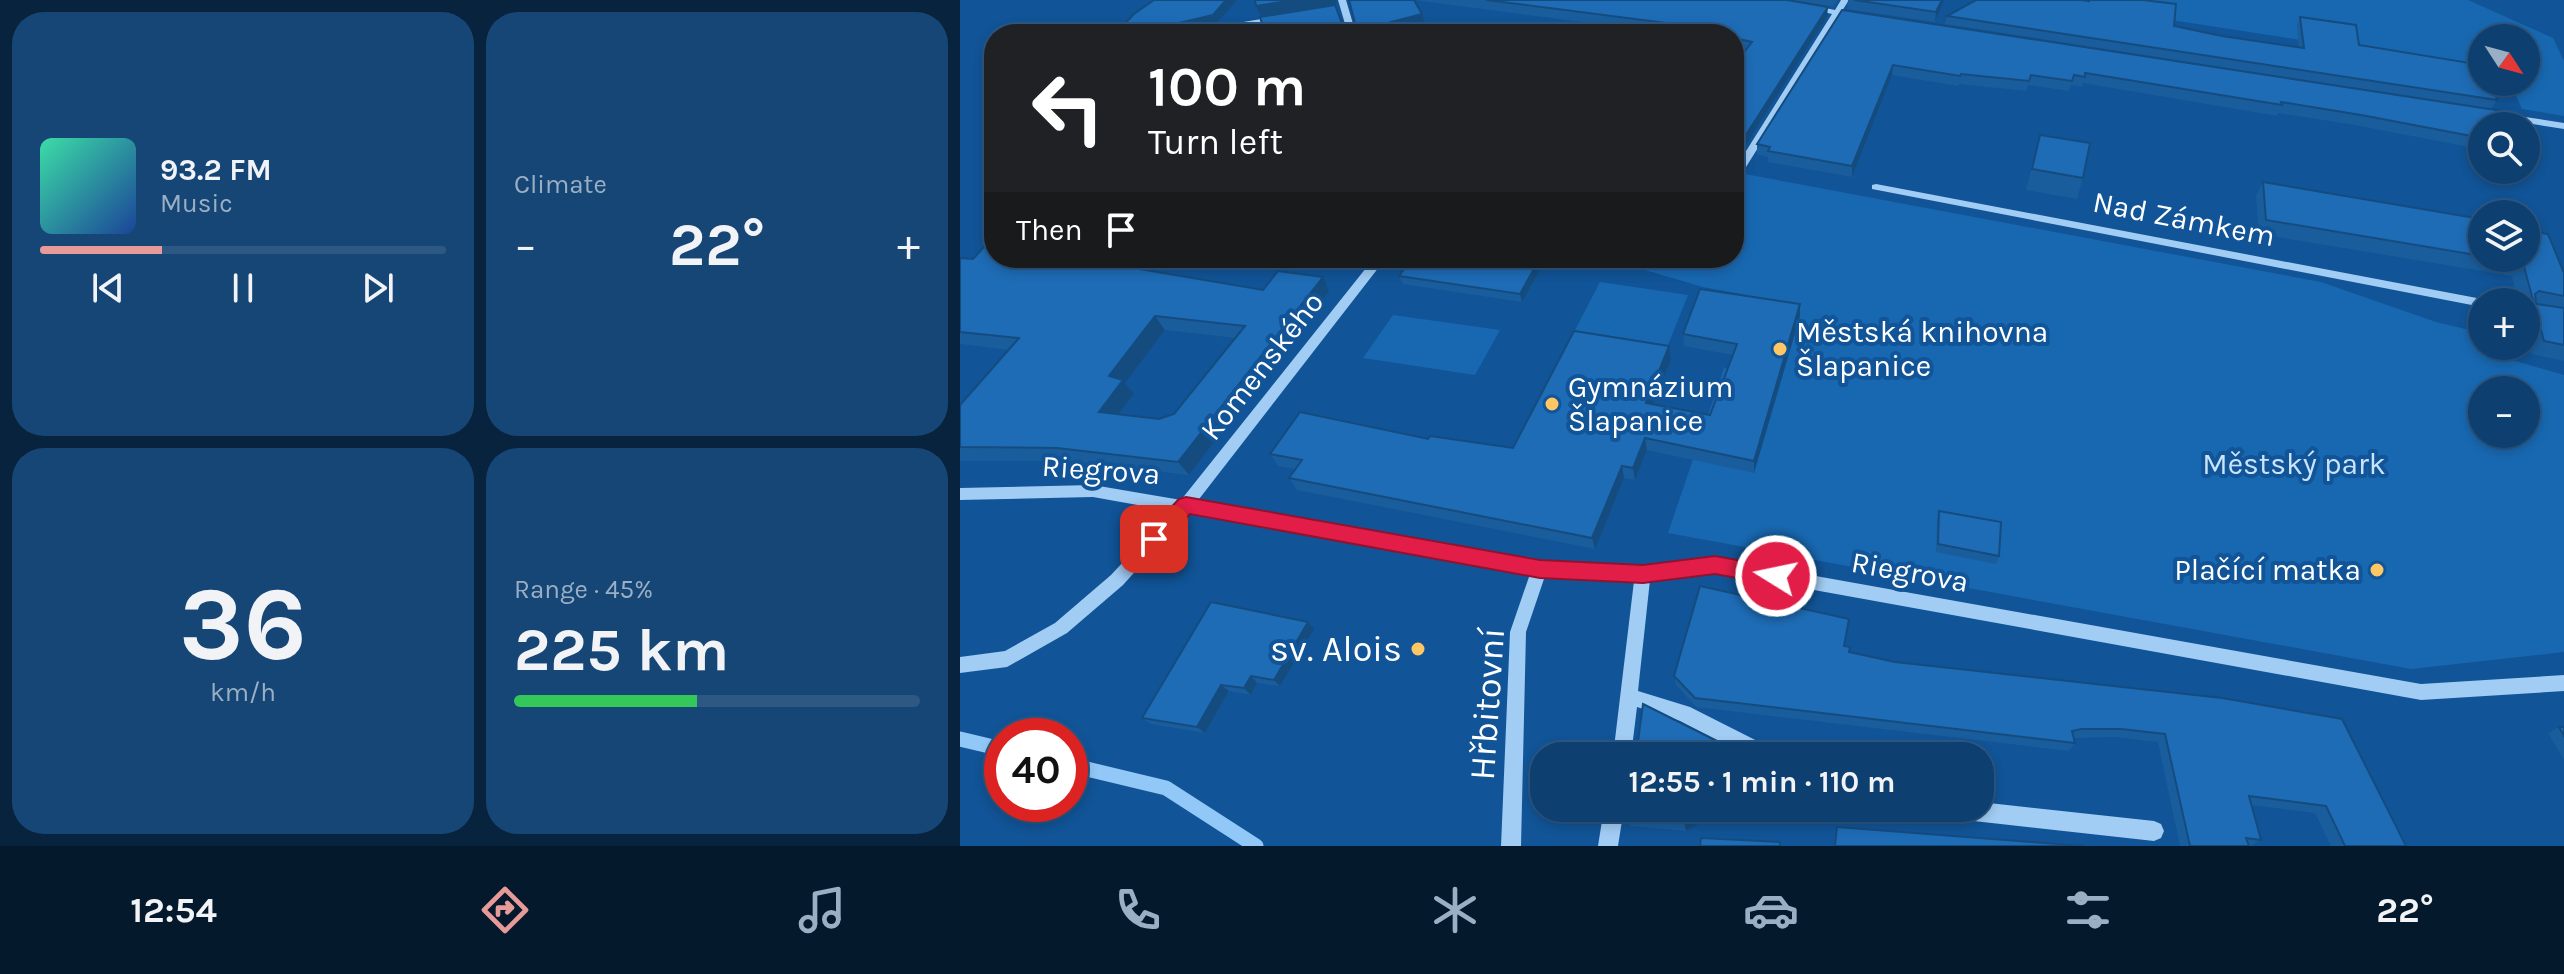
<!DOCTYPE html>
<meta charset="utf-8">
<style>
body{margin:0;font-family:Karla,sans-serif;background:#164676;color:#f1f3f6;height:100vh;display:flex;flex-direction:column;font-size:30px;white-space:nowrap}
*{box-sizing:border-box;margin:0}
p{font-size:26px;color:#9aafc3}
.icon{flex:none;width:44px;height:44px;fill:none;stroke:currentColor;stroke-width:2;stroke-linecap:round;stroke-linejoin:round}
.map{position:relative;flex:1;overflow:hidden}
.panel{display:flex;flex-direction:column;gap:12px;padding:12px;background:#07233e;width:960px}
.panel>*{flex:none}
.guide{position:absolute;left:24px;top:24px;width:760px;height:244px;border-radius:32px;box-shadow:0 4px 12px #0003,0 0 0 2px #2d5884;background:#202124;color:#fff;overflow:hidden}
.needle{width:52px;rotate:126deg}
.fabs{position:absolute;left:1508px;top:24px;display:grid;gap:16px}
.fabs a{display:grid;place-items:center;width:72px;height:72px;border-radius:50%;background:#0d3f71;box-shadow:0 4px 12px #0003,0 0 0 2px #2d5884;font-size:40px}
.speed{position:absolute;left:24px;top:718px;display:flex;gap:16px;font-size:40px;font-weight:700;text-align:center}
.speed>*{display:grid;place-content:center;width:104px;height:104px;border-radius:50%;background:#0d3f71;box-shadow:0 4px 12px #0003,0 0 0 2px #2d5884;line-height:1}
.speed .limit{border:12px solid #d22;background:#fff;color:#111}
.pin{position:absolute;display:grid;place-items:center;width:68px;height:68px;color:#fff;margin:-34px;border-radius:16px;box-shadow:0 4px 12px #0006}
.me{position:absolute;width:88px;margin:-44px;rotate:280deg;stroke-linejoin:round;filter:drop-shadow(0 0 6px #0008)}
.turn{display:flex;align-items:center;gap:28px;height:168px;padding:0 32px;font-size:36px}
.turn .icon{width:104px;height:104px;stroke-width:2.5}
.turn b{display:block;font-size:56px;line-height:68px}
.then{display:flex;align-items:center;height:76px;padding:0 32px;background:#0003;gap:16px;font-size:30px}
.big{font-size:60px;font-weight:700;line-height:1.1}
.panel .card{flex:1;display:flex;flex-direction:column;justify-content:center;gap:12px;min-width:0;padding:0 28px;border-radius:32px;background:#164676}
.panel .dial{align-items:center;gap:0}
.dial b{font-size:104px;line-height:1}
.song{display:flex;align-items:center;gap:24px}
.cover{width:96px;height:96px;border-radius:12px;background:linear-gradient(135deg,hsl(160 70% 55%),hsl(220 70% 35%))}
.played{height:8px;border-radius:4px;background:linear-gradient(90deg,#e69b98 30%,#2d5884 30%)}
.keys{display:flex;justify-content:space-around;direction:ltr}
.heat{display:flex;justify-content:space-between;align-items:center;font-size:44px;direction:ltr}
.charge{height:12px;border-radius:6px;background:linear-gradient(90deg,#34c759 45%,#2d5884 0)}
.panel .tiles{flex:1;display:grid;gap:12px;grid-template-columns:repeat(2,1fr)}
.trip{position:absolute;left:570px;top:742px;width:464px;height:80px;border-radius:32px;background:#0d3f71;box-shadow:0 4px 12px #0003,0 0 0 2px #2d5884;font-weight:700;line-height:80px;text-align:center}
.menu{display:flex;height:128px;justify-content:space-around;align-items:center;background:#05192d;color:#9aafc3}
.menu .icon{width:56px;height:56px}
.menu .on{color:#e69b98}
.menu b{font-size:36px;color:#f1f3f6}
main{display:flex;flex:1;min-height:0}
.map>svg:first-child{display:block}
</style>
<main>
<section class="panel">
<div class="tiles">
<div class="card">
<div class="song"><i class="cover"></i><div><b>93.2 FM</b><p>Music</p></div></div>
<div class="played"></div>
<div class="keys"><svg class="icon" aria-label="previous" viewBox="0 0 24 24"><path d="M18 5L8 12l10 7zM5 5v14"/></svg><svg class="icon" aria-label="pause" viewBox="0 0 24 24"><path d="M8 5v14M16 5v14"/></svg><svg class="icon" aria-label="next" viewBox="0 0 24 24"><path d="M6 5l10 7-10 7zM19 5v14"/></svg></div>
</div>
<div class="card"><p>Climate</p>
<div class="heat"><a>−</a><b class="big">22°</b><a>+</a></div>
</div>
<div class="card dial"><b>36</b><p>km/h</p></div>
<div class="card"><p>Range · 45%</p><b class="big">225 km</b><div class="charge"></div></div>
</div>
</section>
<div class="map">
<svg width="1604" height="846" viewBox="0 0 1604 846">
<rect width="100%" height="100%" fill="#115497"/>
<!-- green -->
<path fill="#1868b1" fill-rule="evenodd" d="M1082,0H1508L1593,38L1604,61V116L1562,109L1550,82H1566V38H1522V68Z
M774,172L1361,282L1476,322L1522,333V346H1534L1538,356L1604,375V652L1451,669L708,533L764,368L798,374L826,302L743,287L678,268L655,266L663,258H774ZM1522,390H1566V434H1522Z
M640,282L728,295L708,345L615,330Z
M433,315L540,330L515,375L403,358Z"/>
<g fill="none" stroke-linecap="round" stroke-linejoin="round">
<!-- stream -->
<path stroke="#92c8f7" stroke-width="15" d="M0,739L42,749
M110,765L206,788L296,846"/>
<!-- minor -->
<path fill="#a1ccf4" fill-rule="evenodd" d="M378,0H386L396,34H388Z
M881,0H889L882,11L901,16L897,19L880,16L786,167L785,169H777L776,167L872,14L846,8L850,5L875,10Z
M320,16L323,17V21L245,34H225L229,31Z
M1526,111L1604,123V129L1522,116L1521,114Z
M916,184L1522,299L1528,302H1522V307L912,189V185Z
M414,258H426L236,503L580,562L683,567L755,558L1461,684L1604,675V691L1461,700L755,572L690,580L678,691L730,707L813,749L815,756H787L720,721L677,707L671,756H653L674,581L585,576L566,632L561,846H541L550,632L570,574L227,514L163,585L107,633L47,667L0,673V657L45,651L95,623L151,575L211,511L133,497L0,500V488L133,485L221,500Z
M1020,802L1194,821L1201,824L1204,831L1201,838L1194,841L987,818L980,815L977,808H1020Z
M644,808H664L658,846H638Z"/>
</g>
<!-- wall -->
<path fill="#1a5d9d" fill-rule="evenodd" d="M454,0H827L867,17L782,151L774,149V65L786,50L774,48V34H713Z
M830,0H878L873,7Z
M888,0H984L975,22L887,9Z
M1128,0H1183L1214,26L1262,36L1339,47L1337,25L1340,17L1399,45L1537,100L1531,109L985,24L987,16L1128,1Z
M882,10L1522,126V146L1519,149L1395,125L1318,113L1317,116L1123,83L1122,87L1111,85L1109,91L1068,85L1066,91L999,84L998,86L932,75L892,177L808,162V157L797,154V144Z
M1080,135L1123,178L1117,199L1066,190Z
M1303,182L1522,221V258H1566L1604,273V361L1571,354L1566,334V302H1558L1552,276L1299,234L1296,196Z
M0,258H191L181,269L303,290L369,291L229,475L110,461H0V405L49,350L0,344ZM205,330L275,338L214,414L199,419L159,414L174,394L165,383Z
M587,258L562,302L443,284L439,276Z
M840,316L794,473L687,450L675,480L664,478L635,549L337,490L329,478L335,469L318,466L310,454L468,439L553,448L709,346L711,359L692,405L750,415L772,355L724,346L723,334Z
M979,511L1039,556L1036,564L976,552L977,518Z
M354,629L320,686L297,683L291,695L269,691L245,733L191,724L182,718Z
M884,646L889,652L935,662L1262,698L1446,846H1371L1355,813L1291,805L1301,840L1291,846H1220L1198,742L1154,737L1115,738H1114L1115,743L1109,751L736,707L716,685L714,676Z
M1599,727H1604V760L1588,733Z
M668,808H768L726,831L671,826L667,816Z"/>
<!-- shaded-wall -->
<path fill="#154c7f" d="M266,0H277L257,23L223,32V34L219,23Z
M335,0H377L376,4L301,16L296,6Z
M982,0H984L975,22L976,12Z
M868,7L867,17L782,151V141Z
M462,14L465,24L434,32L431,22Z
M933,65L932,75L892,177V166Z
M169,258H191L172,279L162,266Z
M580,258H587L562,302L560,294Z
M363,277L369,291L229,475L218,462Z
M840,304V316L794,473V461Z
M195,316L205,330L165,383L174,394L150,425L139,412L149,376Z
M709,346L711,359L688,416L686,403Z
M685,438L687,450L675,480L673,468Z
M662,466L664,478L635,549L632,538Z
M348,622L354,629L320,686L314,680Z
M291,676L297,683L291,695L284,688Z
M261,685L269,691L245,733L237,727Z
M749,808H768L726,831L724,821Z"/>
<!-- building -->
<path fill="#1e6cb6" stroke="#154c7f" stroke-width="2" fill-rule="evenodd" d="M194,0H266L253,15L219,23L221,28H242L237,34H155L174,14Z
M295,0H335L296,6Z
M389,0H454L462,14L431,22L446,34H305L300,17L375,5L383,26L392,27L395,23Z
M526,0H827L868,7L782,141L774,139V65L792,42L774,38V34H752L720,28L722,25Z
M894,0H982L976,12Z
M1016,0H1121L1129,1V0H1183L1216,4L1214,26L1262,36L1344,48L1340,17L1396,25L1399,45L1522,65V82H1532L1537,100L987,16Z
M882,10L1542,111L1547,126H1522V138L1401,115L1321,102L1322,105L1125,73V77L1114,75L1112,81L1071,75L1069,81L1001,74L1000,76L933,65L892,166L808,151L810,147L797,144Z
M1080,135L1130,143L1123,178L1072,169Z
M1303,182L1521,219L1522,256L1306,220Z
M1566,231L1588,234L1604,273V296L1579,291L1575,294L1576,304L1604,308V345L1584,341L1563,263L1535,258H1566Z
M34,236V258H169L162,266L303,290L318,271L363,277L218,462L97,448L0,447V405L59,338L0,332V258L13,259ZM195,316L285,326L214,414L199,419L139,412L163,380L149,376Z
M452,258H580L560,294L439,276Z
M740,289L840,304L794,461L685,438L673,468L662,466L632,538L329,478L342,460L310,454L340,412L468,439L470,436L553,448L614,331L709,346L686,403L750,415L777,344L723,334Z
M979,511L1041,522L1039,556L978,544Z
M740,586L889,619L884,646L890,647L889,652L935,662L1262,698L1382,719L1446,846H1385L1366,806L1289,796L1301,840L1286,838L1289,846H1230L1205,734L1161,729H1121L1112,731L1115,743L735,698L714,676Z
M251,602L348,622L314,680L291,676L284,688L261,685L237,727L182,718Z
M683,704L787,756H676Z
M1599,727H1604V736Z
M668,808H749L724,821L667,816Z
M877,827L1123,846H875Z
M741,838L820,842V846H740Z"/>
<!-- route -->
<path fill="#e11d48" stroke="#92132f" stroke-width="2" d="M226,497L580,560L683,565L755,556L816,567L824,570L827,576L824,583L816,585L755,574L683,583L580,578L230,514C219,526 205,551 187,545L184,539L187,533L219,499Z"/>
<!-- markers -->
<g fill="#ffc763" stroke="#115497" stroke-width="3">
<circle cx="820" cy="349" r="8"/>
<circle cx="592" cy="404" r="8"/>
<circle cx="1417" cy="570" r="8"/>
<circle cx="458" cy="649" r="8"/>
</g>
<g text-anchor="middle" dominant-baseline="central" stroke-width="8" stroke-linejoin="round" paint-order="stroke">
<!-- street labels -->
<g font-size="30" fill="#fff" stroke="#115497">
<text transform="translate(1224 219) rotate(11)">Nad Zámkem</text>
<text transform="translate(302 366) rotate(-52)">Komenského</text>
<text transform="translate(141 470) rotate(4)">Riegrova</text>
<text transform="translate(950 572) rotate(10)">Riegrova</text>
</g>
<!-- poi labels -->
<g font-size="30" fill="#fff" stroke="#115497" text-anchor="start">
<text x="836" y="332">Městská knihovna<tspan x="836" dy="34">Šlapanice</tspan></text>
<text x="608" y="387">Gymnázium<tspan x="608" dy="34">Šlapanice</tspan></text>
<text x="1401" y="570" text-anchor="end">Plačící matka</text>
</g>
<!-- park labels -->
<g font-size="30" fill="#c9e4fe" stroke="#115497">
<text x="1334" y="464">Městský park</text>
</g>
<!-- near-poi labels -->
<g font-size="36" fill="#fff" stroke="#115497" text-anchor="end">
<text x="442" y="649">sv. Alois</text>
</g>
<!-- near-street labels -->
<g font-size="36" fill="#fff" stroke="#115497">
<text transform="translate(527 704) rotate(-86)">Hřbitovní</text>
</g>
</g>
</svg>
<div class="fabs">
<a><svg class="needle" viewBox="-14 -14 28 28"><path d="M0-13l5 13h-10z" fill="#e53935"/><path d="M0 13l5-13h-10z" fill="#9aafc3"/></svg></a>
<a><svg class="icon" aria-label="search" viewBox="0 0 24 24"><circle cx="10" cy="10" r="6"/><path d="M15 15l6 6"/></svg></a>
<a><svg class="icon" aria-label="layers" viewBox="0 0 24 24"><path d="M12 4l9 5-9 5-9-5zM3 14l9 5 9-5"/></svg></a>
<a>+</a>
<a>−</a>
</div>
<div class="speed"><div class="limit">40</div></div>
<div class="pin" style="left:194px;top:539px;background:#d93025"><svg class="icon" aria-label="arrive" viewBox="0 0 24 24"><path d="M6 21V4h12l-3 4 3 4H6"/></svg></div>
<svg class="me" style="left:816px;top:576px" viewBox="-20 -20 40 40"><circle r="17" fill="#e11d48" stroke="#fff" stroke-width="3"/><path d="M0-11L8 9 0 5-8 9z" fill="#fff"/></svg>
<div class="trip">12:55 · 1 min · 110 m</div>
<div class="guide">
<div class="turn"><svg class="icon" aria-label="left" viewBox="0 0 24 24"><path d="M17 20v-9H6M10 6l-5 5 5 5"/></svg><div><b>100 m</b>Turn left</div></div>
<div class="then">Then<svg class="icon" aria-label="arrive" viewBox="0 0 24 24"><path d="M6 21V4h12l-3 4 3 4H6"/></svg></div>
</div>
</div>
</main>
<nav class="menu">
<b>12:54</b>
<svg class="icon on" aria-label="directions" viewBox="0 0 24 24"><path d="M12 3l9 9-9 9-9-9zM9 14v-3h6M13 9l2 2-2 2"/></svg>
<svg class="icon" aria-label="music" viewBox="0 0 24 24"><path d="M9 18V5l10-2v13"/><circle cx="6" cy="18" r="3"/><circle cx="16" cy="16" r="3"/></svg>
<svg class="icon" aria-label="phone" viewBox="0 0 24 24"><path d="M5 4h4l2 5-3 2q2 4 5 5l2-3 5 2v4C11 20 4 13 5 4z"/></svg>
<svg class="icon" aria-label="climate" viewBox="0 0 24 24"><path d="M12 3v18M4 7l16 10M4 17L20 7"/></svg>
<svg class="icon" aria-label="car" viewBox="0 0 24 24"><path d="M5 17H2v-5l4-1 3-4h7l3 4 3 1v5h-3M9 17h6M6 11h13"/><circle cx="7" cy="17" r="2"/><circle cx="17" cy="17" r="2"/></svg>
<svg class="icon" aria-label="filters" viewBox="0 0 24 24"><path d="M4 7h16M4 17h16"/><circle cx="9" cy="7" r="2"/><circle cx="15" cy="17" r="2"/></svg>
<b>22°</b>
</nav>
